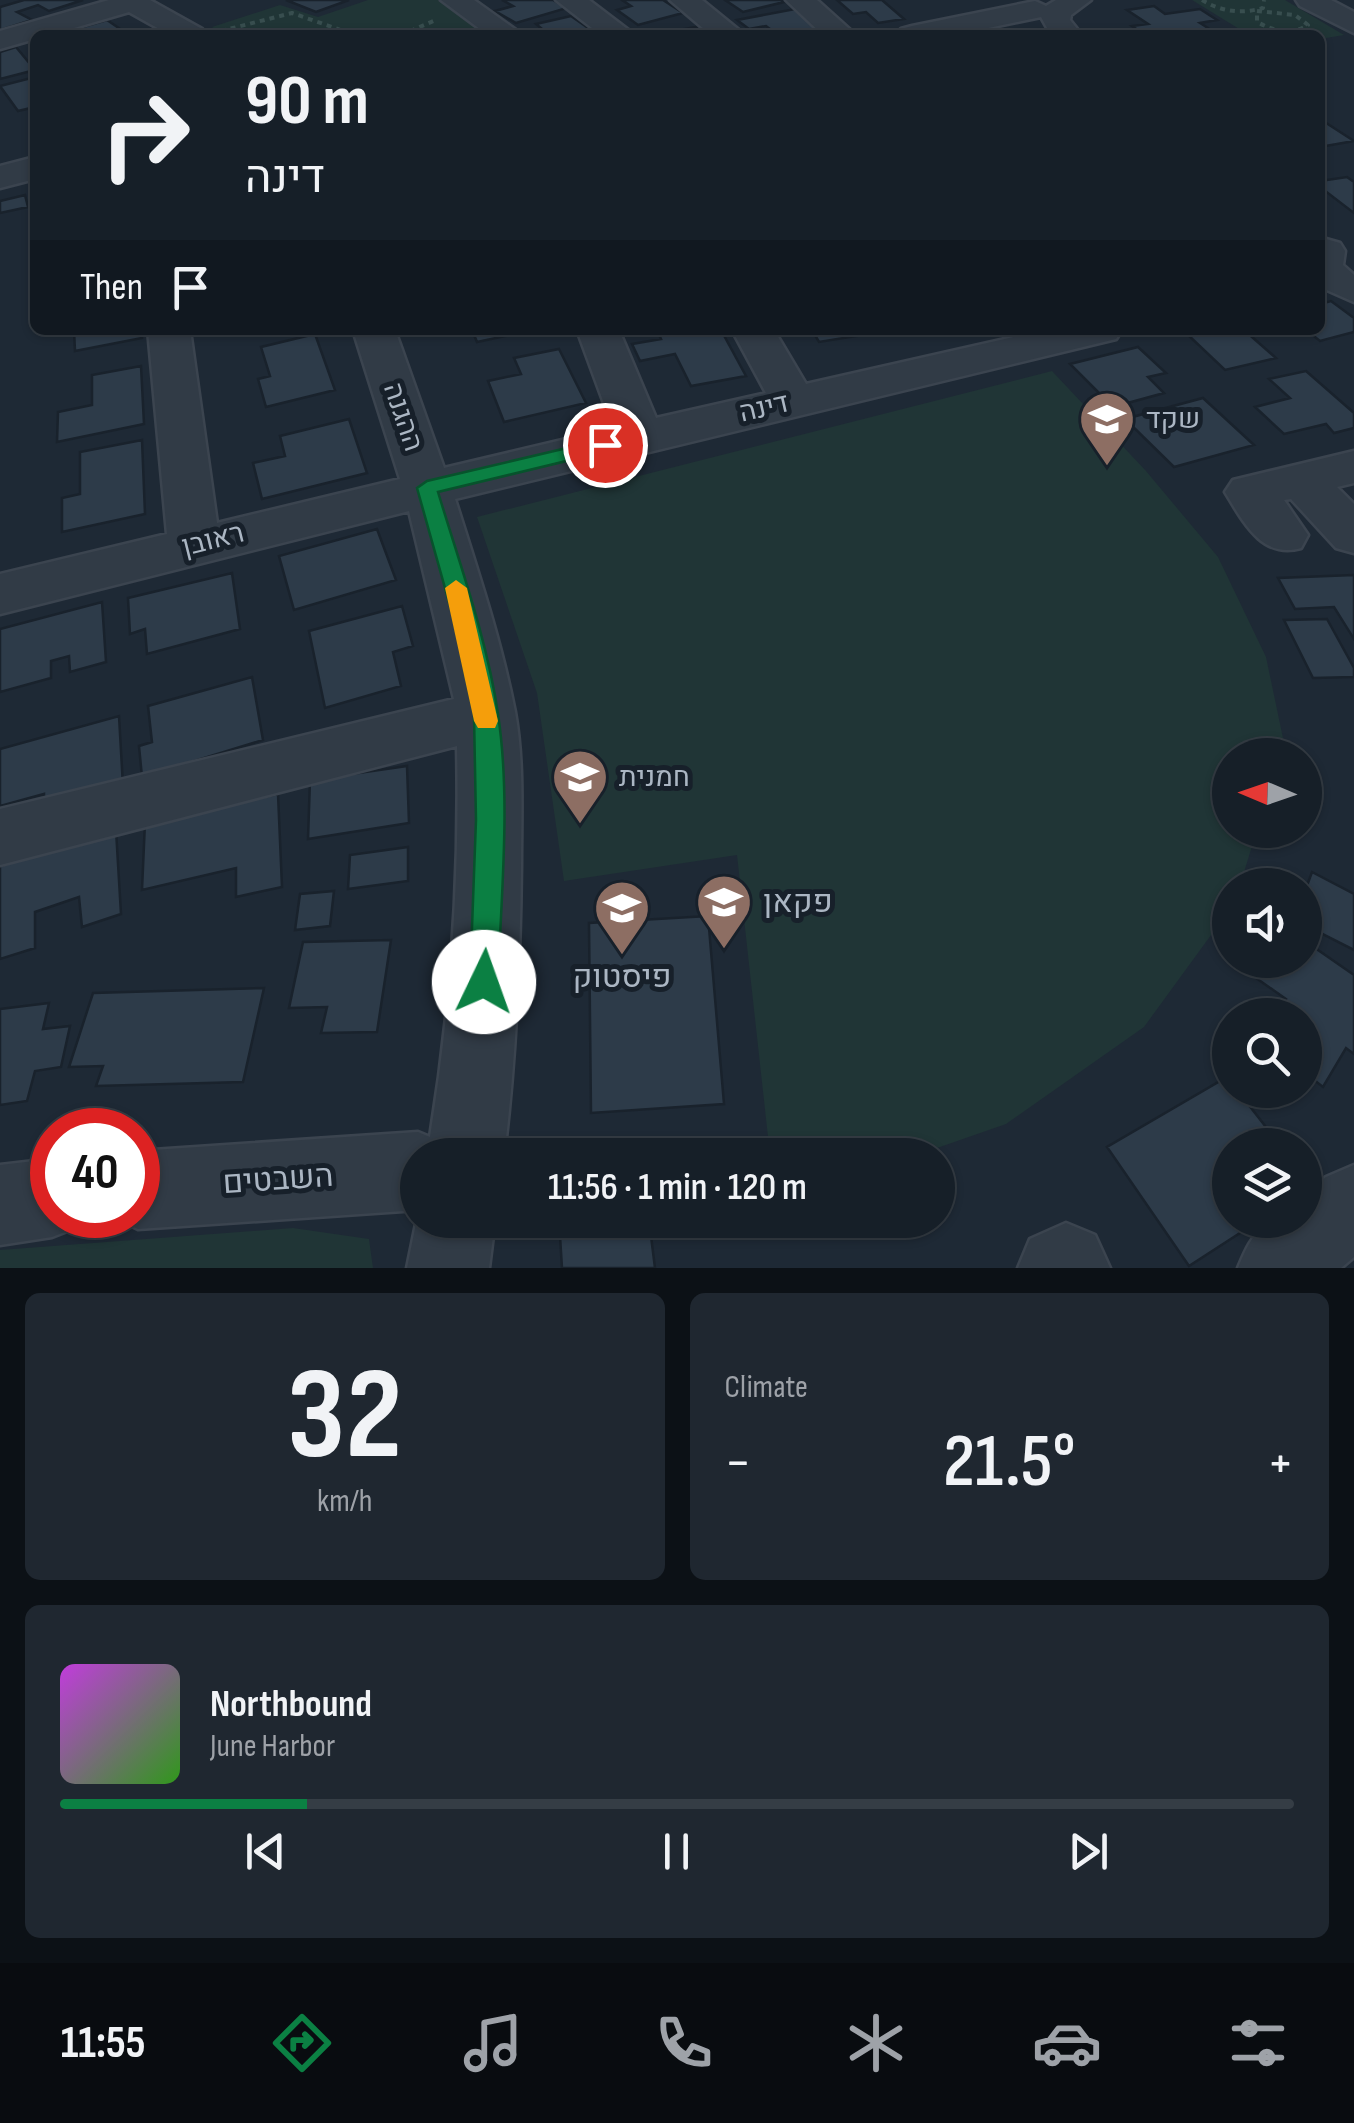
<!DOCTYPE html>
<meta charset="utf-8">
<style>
body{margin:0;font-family:"Sofia Sans Condensed",Heebo,sans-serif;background:#1f2730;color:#f1f3f6;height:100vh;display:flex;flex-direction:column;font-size:38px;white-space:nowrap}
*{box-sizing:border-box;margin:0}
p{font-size:32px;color:#9ea2a8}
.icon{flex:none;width:55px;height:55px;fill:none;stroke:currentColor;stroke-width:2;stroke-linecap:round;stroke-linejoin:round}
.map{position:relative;height:1268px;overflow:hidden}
.details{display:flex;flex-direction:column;gap:25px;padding:25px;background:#0c1116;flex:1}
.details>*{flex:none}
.guide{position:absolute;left:30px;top:30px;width:1295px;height:305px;border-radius:15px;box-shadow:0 2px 8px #0004,0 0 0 2px #353d45;background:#161f28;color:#f1f3f6;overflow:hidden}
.needle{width:65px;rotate:272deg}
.buttons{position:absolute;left:1212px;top:738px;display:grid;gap:20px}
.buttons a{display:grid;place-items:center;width:110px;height:110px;border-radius:50%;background:#161f28;box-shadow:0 2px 8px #0004,0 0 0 2px #353d45;font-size:50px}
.speed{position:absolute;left:30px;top:1108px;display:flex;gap:20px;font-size:50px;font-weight:700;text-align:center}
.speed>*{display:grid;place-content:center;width:130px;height:130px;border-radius:50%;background:#161f28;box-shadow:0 2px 8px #0004,0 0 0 2px #353d45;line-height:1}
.speed .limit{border:15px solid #d22;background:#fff;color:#111}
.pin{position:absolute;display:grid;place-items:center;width:85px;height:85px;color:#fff;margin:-42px;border:5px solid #fff;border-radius:50%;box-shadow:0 2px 10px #0007}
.me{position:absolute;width:110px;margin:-55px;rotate:3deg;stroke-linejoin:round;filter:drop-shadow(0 0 8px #0008)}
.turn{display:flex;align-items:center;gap:35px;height:210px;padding:0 50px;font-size:45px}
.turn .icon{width:130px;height:130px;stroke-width:2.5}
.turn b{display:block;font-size:70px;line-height:85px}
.then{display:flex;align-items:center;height:95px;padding:0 50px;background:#0003;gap:20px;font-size:38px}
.big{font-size:75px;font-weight:600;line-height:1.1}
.details .widget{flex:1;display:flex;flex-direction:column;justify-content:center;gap:15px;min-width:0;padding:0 35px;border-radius:15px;background:#1f2730}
.details .dial{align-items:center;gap:0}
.dial b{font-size:130px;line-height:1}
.song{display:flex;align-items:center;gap:30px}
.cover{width:120px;height:120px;border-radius:15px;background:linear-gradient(135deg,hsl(290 70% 55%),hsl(110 70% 35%))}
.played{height:10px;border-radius:5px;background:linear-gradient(90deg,#0b8043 20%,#353d45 20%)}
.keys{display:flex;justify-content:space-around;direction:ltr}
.heat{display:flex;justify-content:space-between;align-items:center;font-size:55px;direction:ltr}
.details .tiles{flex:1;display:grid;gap:25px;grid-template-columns:1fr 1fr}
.widget:last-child{grid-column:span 2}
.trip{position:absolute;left:400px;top:1138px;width:555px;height:100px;border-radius:50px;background:#161f28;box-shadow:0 2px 8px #0004,0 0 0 2px #353d45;font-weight:600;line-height:100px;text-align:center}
.tabs{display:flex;height:160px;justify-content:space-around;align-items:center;background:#090c10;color:#9ea2a8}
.tabs .icon{width:70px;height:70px}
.tabs .selected{color:#0b8043}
.tabs b{font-size:45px;color:#f1f3f6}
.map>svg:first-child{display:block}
</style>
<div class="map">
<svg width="1354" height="1268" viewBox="0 0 1354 1268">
<rect width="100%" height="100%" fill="#1e2935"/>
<!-- green -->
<path fill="#203536" d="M368,0H439L493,35H223L212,27L280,5L318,17Z
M1192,0H1285L1344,35L1320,39V35H1249Z
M1052,371L1146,471L1218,557L1266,657L1284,743L1280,755H1230V830H1257L1240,885H1230V909L1144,1027L1006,1124L917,1155H770L737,855L564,881L537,693L477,517Z
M293,1228L369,1239L373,1268H0V1250Z"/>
<!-- building -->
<path fill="#2d3b49" stroke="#19222c" stroke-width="2.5" d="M24,0H83L49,11L38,5L17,12L32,20L0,30V7Z
M286,0H349L316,12Z
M502,0H553L567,8L516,23L495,11L513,6Z
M622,0H663L683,13L638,25L617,10L631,6Z
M725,0H780L784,2L743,12Z
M837,0H882L904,19L878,23L866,12L853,14Z
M1154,6L1165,14L1200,9L1217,20L1200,23L1219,35L1183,32L1145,35L1132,26L1148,24L1127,10Z
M795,9L826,32L778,35L766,26L749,29L737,20Z
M571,16L598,35H538L547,33L536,24Z
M107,20L129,35L65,32Z
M701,26L712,35L668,32Z
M16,47L35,70L0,79V52Z
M35,77V107L18,111L0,86Z
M1320,119L1354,141L1320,147Z
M1347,177L1354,182V213L1320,187V181Z
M25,195L28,207L0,213V201Z
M1331,301L1354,318V332L1320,341L1306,330H1320V304Z
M74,330H142V338L75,351Z
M472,330H534L477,342Z
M657,330H721L746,376L691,386L675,354L640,361L632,344L661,339Z
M812,330H880L881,332L819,342Z
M1205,330H1244L1276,358L1225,370L1187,334Z
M315,334L335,390L266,407L258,379L270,376L261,347Z
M1138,347L1166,373L1148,377L1164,393L1113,407L1070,364Z
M559,349L586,403L504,422L488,381L521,374L514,358Z
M141,366L144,424L57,442L58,412L92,405V375Z
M1306,371L1354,413V428L1334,433L1326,424L1284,434L1255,407L1290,398L1269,379Z
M1203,398L1254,445L1174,467L1125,419Z
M349,419L367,473L262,499L253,463L285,456L280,436Z
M142,440L145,514L62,532V498L80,494V452Z
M377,529L396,580L294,610L279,556Z
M232,573L240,629L147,654L145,629L130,634L128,598Z
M1354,575V639L1334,607L1295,609L1278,578Z
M102,602L106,662L70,672L69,656L51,661V678L0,692V629Z
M402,606L413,646L393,652L401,686L325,708L309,631Z
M1327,619L1354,668V677L1313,678L1284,620Z
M252,677L263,740L142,777L139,746L152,742L148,706Z
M119,716L123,786L44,809V794L0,806V749Z
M407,766L409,823L308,839L310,780Z
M278,794L282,887L236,897V868L142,890L145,822Z
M116,830L121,914L82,927L79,897L35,912V948L0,959V866Z
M408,847V881L348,889L350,855Z
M1312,872L1354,894V950L1305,925V891Z
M334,891L330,926L295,930L300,894Z
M708,916L724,1104L591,1113L589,923Z
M391,940L377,1032L321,1033L327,1007L289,1008L303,942Z
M1305,941L1354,975V1054L1346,1048L1323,1087L1305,1073V1015H1276L1286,999L1256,978L1268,960H1305Z
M264,988L243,1082L96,1086L103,1066L69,1067L93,993Z
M49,1003L43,1029L70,1026L61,1067L35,1071L27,1101L0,1105V1009Z
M1227,1077L1230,1090H1237L1280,1145H1230V1220H1260L1189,1266L1107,1147Z
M559,1220H649L655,1268H562Z"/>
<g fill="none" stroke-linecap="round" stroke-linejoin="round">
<!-- minor casing -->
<g stroke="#3b444f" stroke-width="5">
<path id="minor" d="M109,0H150L202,29L206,35H170L129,12L50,35H35V39L0,49V31Z
M441,0H474L523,35H488Z
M556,0H589L635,35H601Z
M670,0H702L745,35H711Z
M786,0H817L856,35H823Z
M1056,0H1091L1071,15L1070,20L1082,35H1051L1041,17L955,35H897L901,29L912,26L1035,1L1046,6Z
M1296,0H1331L1354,12V33L1300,6Z
M35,157V179L0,188V166Z
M1326,239L1340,243L1345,251L1343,265L1354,275V302L1320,287V241Z
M148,330H190L217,523L400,479L353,330H395L444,468L613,428L577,330H619L656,418L766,393L732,330H774L806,384L1045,330H1122L1116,339L455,499C477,569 501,640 515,712C524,761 521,816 521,865C520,962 516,1058 504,1155H418V1210L138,1229L109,1215H138V1151L418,1132L430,1137C451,1008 460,877 457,746L0,865V809L454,699L409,511L0,614V574L167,534Z
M1354,451V483L1337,487L1354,504V553L1336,548L1291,499L1284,500L1308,535L1301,548C1262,559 1244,523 1225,492L1233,480Z
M52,1159V1215H84L80,1226L52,1237L0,1245V1165Z
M1354,1165V1257L1341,1268H1238C1254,1229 1262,1220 1305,1220V1194L1326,1177Z
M418,1214V1220H495L489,1268H407Z
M1066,1223L1095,1235L1110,1268H1018L1030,1239Z"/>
</g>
<!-- path -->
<path stroke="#384e4f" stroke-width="4" stroke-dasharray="5 5" stroke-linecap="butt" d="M1202,0C1222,12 1241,14 1263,8L1264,0
M1257,11L1295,15L1308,25C1291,36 1274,31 1257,22Z
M221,31L292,13L355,35
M401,35L436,20"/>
<!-- minor -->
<use href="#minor" fill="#313b46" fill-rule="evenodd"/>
</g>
<!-- route -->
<path fill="#0b8043" stroke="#07532c" stroke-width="2.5" d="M605,439L612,441V450L438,492C460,565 487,639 498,714C511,801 501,894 498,982L494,992L484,996L474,992L470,982L476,820L474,715L452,613L417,488L427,481Z"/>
<!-- slow -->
<path fill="#f59e0b" d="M456,580L467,588L498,721L495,728H478L474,721L445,588Z"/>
<!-- icons -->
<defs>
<g id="school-pin" transform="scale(2.875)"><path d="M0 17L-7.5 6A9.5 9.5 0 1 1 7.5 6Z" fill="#8d6e63" stroke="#17202a"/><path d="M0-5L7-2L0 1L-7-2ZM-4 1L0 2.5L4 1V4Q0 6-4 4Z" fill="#fff"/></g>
</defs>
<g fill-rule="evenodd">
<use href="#school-pin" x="1107" y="419"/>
<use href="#school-pin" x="580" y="777"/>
<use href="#school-pin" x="724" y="902"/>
<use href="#school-pin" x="622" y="908"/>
</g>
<g text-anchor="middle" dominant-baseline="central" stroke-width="10" stroke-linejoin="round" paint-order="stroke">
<!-- street labels -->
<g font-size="28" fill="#abb6c3" stroke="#17202a">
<text transform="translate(764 408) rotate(-13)">דינה</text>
<text transform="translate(403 417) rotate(71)">ההגנה</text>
<text transform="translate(213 540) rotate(-14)">ראובן</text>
</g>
<!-- poi labels -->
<g font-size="28" fill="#abb6c3" stroke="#17202a" text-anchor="start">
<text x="1146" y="419">שקד</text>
<text x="619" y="777">חמנית</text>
</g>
<!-- near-poi labels -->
<g font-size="32" fill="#abb6c3" stroke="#17202a" text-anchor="start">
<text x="763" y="902">פקאן</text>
<text x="622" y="977" text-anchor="middle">פיסטוק</text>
</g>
<!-- near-street labels -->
<g font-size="32" fill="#abb6c3" stroke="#17202a">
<text transform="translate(278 1180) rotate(-4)">השבטים</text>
</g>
</g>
</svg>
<div class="buttons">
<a><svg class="needle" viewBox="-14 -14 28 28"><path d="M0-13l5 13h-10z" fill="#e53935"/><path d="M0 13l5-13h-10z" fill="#9ea2a8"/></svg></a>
<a><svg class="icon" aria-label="sound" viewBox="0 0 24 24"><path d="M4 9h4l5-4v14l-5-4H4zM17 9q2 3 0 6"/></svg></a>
<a><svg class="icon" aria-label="search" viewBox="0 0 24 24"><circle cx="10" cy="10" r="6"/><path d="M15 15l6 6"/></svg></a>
<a><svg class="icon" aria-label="layers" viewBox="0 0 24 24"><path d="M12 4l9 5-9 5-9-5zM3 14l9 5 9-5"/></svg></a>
</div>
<div class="speed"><div class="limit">40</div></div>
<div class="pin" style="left:605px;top:445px;background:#d93025"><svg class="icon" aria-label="arrive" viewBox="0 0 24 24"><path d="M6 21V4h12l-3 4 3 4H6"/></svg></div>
<svg class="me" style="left:484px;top:982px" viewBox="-20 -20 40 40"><circle r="19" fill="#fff"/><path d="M0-13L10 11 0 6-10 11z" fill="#0b8043"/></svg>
<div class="trip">11:56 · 1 min · 120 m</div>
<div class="guide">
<div class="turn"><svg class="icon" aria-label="right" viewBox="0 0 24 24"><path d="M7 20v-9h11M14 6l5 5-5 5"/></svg><div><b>90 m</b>דינה</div></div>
<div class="then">Then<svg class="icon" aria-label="arrive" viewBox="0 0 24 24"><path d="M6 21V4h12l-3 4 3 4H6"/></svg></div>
</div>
</div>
<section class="details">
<div class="tiles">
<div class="widget dial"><b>32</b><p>km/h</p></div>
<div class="widget"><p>Climate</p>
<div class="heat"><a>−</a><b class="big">21.5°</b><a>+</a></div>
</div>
<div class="widget">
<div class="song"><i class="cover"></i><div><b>Northbound</b><p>June Harbor</p></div></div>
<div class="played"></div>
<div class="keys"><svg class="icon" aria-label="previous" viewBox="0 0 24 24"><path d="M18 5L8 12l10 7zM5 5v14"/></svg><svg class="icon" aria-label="pause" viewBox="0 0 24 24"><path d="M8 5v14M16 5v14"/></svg><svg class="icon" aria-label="next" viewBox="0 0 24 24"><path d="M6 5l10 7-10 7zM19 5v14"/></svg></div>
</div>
</div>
</section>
<nav class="tabs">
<b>11:55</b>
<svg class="icon selected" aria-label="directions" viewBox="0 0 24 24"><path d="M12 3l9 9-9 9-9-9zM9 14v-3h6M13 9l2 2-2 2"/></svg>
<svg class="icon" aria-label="music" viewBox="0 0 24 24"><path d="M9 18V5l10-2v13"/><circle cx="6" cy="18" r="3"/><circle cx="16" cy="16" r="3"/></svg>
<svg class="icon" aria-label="phone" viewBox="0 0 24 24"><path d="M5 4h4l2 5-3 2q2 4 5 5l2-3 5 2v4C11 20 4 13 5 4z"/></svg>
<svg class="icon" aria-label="climate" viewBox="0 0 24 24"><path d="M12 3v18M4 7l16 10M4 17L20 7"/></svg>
<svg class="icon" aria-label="car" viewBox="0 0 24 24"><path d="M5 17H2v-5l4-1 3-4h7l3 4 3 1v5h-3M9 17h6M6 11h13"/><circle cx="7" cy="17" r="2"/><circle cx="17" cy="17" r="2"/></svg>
<svg class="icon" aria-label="filters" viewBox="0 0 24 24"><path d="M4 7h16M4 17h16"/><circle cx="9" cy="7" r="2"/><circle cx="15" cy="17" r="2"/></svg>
</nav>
